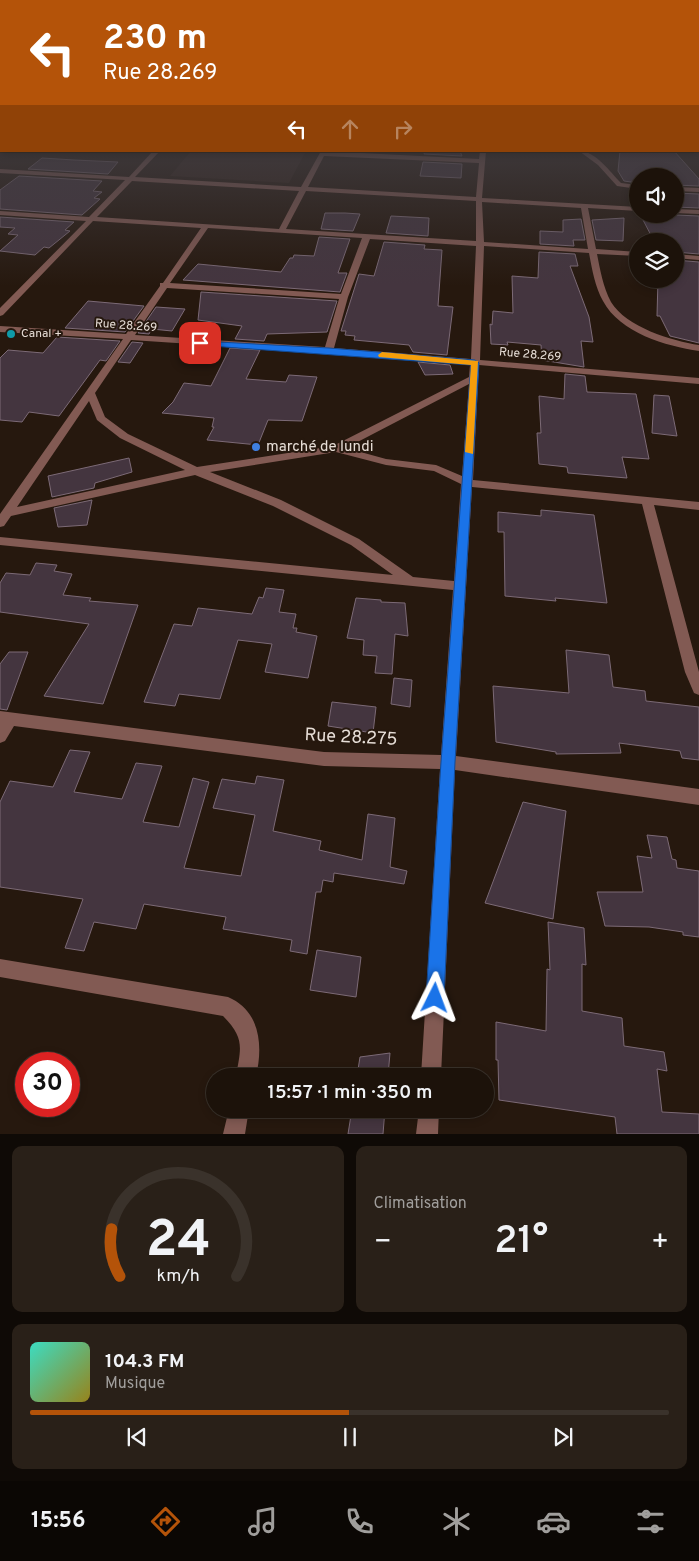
<!DOCTYPE html>
<html lang="fr">
<meta charset="utf-8">
<style>
body{margin:0;font-family:Overpass,sans-serif;background:#292018;color:#f1f3f6;height:100vh;display:flex;flex-direction:column;font-size:19px;white-space:nowrap}
*{box-sizing:border-box;margin:0}
p{font-size:16px;color:#a09e9c}
.icon{flex:none;width:28px;height:28px;fill:none;stroke:currentColor;stroke-width:2;stroke-linecap:round;stroke-linejoin:round}
.map{position:relative;height:1134px;overflow:hidden}
.panel{display:flex;flex-direction:column;gap:12px;padding:12px;background:#0f0a06;flex:1}
.panel>*{flex:none}
.top-card{position:absolute;left:0px;top:0px;width:700px;height:152px;box-shadow:0 2px 8px #0003,0 0 0 1px #3a322b;background:#b45309;color:#fff;overflow:hidden}
.buttons{position:absolute;left:629px;top:168px;display:grid;gap:10px}
.buttons a{display:grid;place-items:center;width:55px;height:55px;border-radius:50%;background:#1c120a;box-shadow:0 2px 8px #0003,0 0 0 1px #3a322b;font-size:25px}
.speed{position:absolute;left:15px;top:1052px;display:flex;gap:10px;font-size:25px;font-weight:700;text-align:center}
.speed>*{display:grid;place-content:center;width:65px;height:65px;border-radius:50%;background:#1c120a;box-shadow:0 2px 8px #0003,0 0 0 1px #3a322b;line-height:1}
.speed .limit{border:8px solid #d22;background:#fff;color:#111}
.pin{position:absolute;display:grid;place-items:center;width:42px;height:42px;color:#fff;margin:-21px;border-radius:10px;box-shadow:0 2px 8px #0006}
.me{position:absolute;width:55px;margin:-28px;rotate:3deg;stroke-linejoin:round;filter:drop-shadow(0 0 4px #0008)}
.turn{display:flex;align-items:center;gap:18px;height:105px;padding:0 20px;font-size:22px}
.turn .icon{width:65px;height:65px;stroke-width:2.5}
.turn b{display:block;font-size:35px;line-height:42px}
.lanes{display:flex;align-items:center;height:48px;padding:0 20px;background:#0003;justify-content:center;gap:25px;direction:ltr}
.lanes .off{opacity:.35}
.big{font-size:38px;font-weight:600;line-height:1.1}
.panel .card{flex:1;display:flex;flex-direction:column;justify-content:center;gap:8px;min-width:0;padding:0 18px;border-radius:10px;background:#292018}
.panel .dial{align-items:center;gap:0}
.dial svg{height:130px;overflow:visible;fill:none;stroke:#3a322b;stroke-width:7;stroke-linecap:round;text-anchor:middle}
.dial text{fill:#f1f3f6;stroke:none}
.song{display:flex;align-items:center;gap:15px}
.cover{width:60px;height:60px;border-radius:8px;background:linear-gradient(135deg,hsl(170 70% 55%),hsl(50 70% 35%))}
.played{height:5px;border-radius:2px;background:linear-gradient(90deg,#b45309 50%,#3a322b 50%)}
.keys{display:flex;justify-content:space-around;direction:ltr}
.heat{display:flex;justify-content:space-between;align-items:center;font-size:28px;direction:ltr}
.panel .tiles{flex:1;display:grid;gap:12px;grid-template-columns:1fr 1fr}
.card:last-child{grid-column:span 2}
.trip{position:absolute;left:206px;top:1068px;width:288px;height:50px;border-radius:25px;background:#1c120a;box-shadow:0 2px 8px #0003,0 0 0 1px #3a322b;font-weight:600;line-height:50px;text-align:center}
.dock{display:flex;height:80px;justify-content:space-around;align-items:center;background:#0b0704;color:#a09e9c}
.dock .icon{width:35px;height:35px}
.dock .active{color:#b45309}
.dock b{font-size:22px;color:#f1f3f6}
.map>svg:first-child{display:block}
</style>
<div class="map">
<svg width="699" height="1134" viewBox="0 0 699 1134">
<rect width="100%" height="100%" fill="#26180e"/>
<!-- education -->
<path fill="#33221a" d="M191,151H306L289,183L170,176Z"/>
<!-- building -->
<path fill="#44353f" stroke="#7c6a76" d="M425,151H460L462,156L424,154Z
M620,151H674L699,179V186L675,185V176H638V183L624,181L618,171Z
M42,158L74,160L118,162L108,174L28,169Z
M423,162L462,164L461,178L420,176Z
M19,176L102,181L93,191L102,192L94,198L100,199L82,215L0,209V190Z
M675,193L699,194V208L675,207Z
M325,213H345L360,214L353,231L321,229Z
M675,215L699,216V254L675,252V241H654L642,218Z
M391,216L429,218L428,236L386,233Z
M0,217L74,222L65,230L70,231L49,248L44,247L35,255L0,251L18,235L8,234L15,228L0,227Z
M624,218L623,241L596,240L592,220Z
M581,219L585,240H573L574,246L540,244V231L563,232V220Z
M319,237L350,239L338,273H347L340,292L183,280L198,264L281,272L290,258H293L294,255L314,256Z
M384,242L425,245L424,249L442,250L438,306L453,307L447,355L413,352L409,345L354,340L355,336L345,335L346,331H341L359,274L374,276Z
M539,252L575,254L578,266H570L589,317L593,342L581,341L584,367L542,360L541,345L507,342L508,345L491,344L490,324L492,325L493,311L513,313L512,276L538,278Z
M675,260L699,262V343L670,336L660,316H657L658,279H675Z
M201,292L337,301L327,332L267,334L264,341L235,339L242,326L198,320Z
M88,301L144,306L125,332L65,328Z
M156,307L185,309L172,331L152,329L149,334L138,333Z
M57,337L120,341L106,361L100,360L59,416L29,412L22,422L0,420V358L8,350L43,353Z
M132,342L143,343L130,363L118,362Z
M230,348L260,350L246,379L286,382L289,375L317,377L302,421L268,420L258,445L207,440L214,427H212L214,418L162,413L173,402L184,383L211,386Z
M418,362L450,365L453,374L425,375Z
M565,374L585,376L587,392L636,394L649,459L622,457L627,478L568,473L567,467L539,464L537,433H541L539,396L564,399Z
M654,395L669,396L677,436L652,433Z
M129,458L132,472L95,483L94,488L52,497L48,476Z
M92,500L87,525L58,527L54,508Z
M541,510L594,515L607,603L555,598L556,601L505,596L504,532H498V512L541,516Z
M36,563L57,565L54,571L72,574L63,595L91,598L89,601L138,605L103,704L44,696L89,624L0,612V583L6,573L30,575Z
M266,588L284,590L279,612L296,614L293,628H297L296,632L317,636L308,678L265,672L272,644L238,640L220,699L179,694L175,706L144,702L174,624L192,626L198,608L252,614L259,597L263,598Z
M356,598L381,600V602L405,603L408,636L395,634L392,674L375,673L377,656L363,655L364,640L347,638Z
M566,650L609,655L613,687L645,691L646,701L699,707V760L682,758L680,751L619,743L621,753L556,754V752L496,742L493,686L569,693Z
M9,652H28L7,710L0,709V664Z
M394,678L412,680L410,707L391,704Z
M332,702L376,707L373,733L328,726Z
M70,750L90,752L74,792L122,799L136,763L162,766L143,822L179,827L193,778L209,782L184,868L241,876L255,815L213,808L222,779L255,784L257,776L284,780L273,831L321,841L319,850L362,860L368,814L395,818L390,867L407,871L404,884L334,873L333,882L323,880L321,892H316L307,954L290,951L292,940L223,929L226,917L144,904L136,929L94,922L84,951L65,948L83,899L0,887V802L10,781L53,787Z
M523,802L566,811L553,919L485,903Z
M647,835L667,837L672,859L676,860L677,868L699,871V937L683,935V932L649,927L605,926L597,892H643L637,856L652,858Z
M548,922L584,928L586,965L582,964V1011L622,1018L624,1046L664,1052L667,1071L657,1069L662,1112L699,1114V1134H617L615,1117L499,1100L498,1060H496V1022L546,1031L547,969L550,970Z
M317,950L361,957L356,997L310,990Z
M390,1053L388,1076H357L360,1057Z
M352,1109H385L383,1134H348Z"/>
<g fill="none" stroke-linecap="round" stroke-linejoin="round">
<!-- minor -->
<path fill="#825a53" fill-rule="evenodd" d="M0,142H1V146H0Z
M153,151H160L135,177L301,187L321,151L479,159L480,151H486L482,198L638,207V211L588,208L596,249L638,252V256L597,254C600,269 603,287 611,302C626,327 672,341 699,345V351C666,346 620,333 603,301C595,287 592,269 589,253L484,246L480,360L699,378V384L479,365L473,480L699,502V510L654,505L699,672V695L694,693L685,672L642,504L472,487L456,756L699,789V805L455,770L441,1076H421L440,769L324,766L14,726L5,741L0,743V711L324,752L441,755L453,590L0,545V537L393,575L351,545L273,506L195,475L11,516L4,526L0,527V514L123,339L0,332V326L126,334L160,286V283H163L201,228L93,221L3,315L0,316V308L86,221L0,215V211L89,217L125,180L0,173V169L129,177ZM324,156L479,163L476,197L308,187ZM132,181L299,191L279,229L97,217ZM306,191L476,201V241L286,229ZM482,202L581,208L588,249L484,242ZM208,228L362,238L341,294L170,283ZM370,239L476,246L471,359L334,348L348,297ZM167,288L339,299L325,347L135,335ZM131,340L329,353L470,365L469,377L333,446L197,467L128,434L105,417L95,393ZM469,384L462,476L436,465L386,459L346,448ZM89,401L97,420L120,438L185,470L17,507ZM336,452L386,465L434,471L461,484L454,581L413,577L359,539L281,500L210,472Z
M579,151C596,151 610,172 621,183L638,185V189L617,186L598,165Z
M675,187L699,188V192L675,191Z
M675,209L699,210V214L675,213Z
M675,254L699,256V260L675,258Z
M0,959L228,997C261,1011 263,1047 256,1076H236C241,1048 245,1038 223,1016L0,977Z
M229,1109H249L245,1134H223Z
M419,1109H439L438,1134H416Z"/>
</g>
<!-- sky -->
<linearGradient id="sky" x2="0" y2="1"><stop stop-color="#150d08"/><stop offset="0.44" stop-color="#413d41"/><stop offset="1" stop-color="#413d41" stop-opacity="0"/></linearGradient>
<rect width="699" height="286" fill="url(#sky)"/>
<!-- route -->
<path fill="#1a73e8" stroke="#114b97" d="M200,341L329,348L475,360L479,363L455,762L444,998L441,1004L435,1007L429,1004L426,998L441,762L471,365L197,345L196,343Z"/>
<!-- slow -->
<path fill="#f59e0b" d="M382,352L478,361L473,454L465,452L471,365L379,357L378,355Z"/>
<!-- markers -->
<circle fill="#0f9aa8" stroke="#26180e" stroke-width="2" cx="11" cy="334" r="5"/>
<circle fill="#3f7fe0" stroke="#26180e" stroke-width="2" cx="256" cy="447" r="5"/>
<g text-anchor="middle" dominant-baseline="central" stroke-width="4" stroke-linejoin="round" paint-order="stroke">
<!-- far-street labels -->
<g font-size="12" fill="#e7ded7" stroke="#26180e">
<text transform="translate(126 326) rotate(4)">Rue 28.269</text>
<text transform="translate(530 355) rotate(5)">Rue 28.269</text>
</g>
<!-- far-poi labels -->
<g font-size="12" fill="#e7ded7" stroke="#26180e" text-anchor="start">
<text x="21" y="334">Canal +</text>
</g>
<!-- poi labels -->
<g font-size="15" fill="#e7ded7" stroke="#26180e" text-anchor="start">
<text x="266" y="447">marché de lundi</text>
</g>
<!-- near-street labels -->
<g font-size="18" fill="#e7ded7" stroke="#26180e">
<text transform="translate(351 738) rotate(3)">Rue 28.275</text>
</g>
</g>
</svg>
<div class="buttons">
<a><svg class="icon" aria-label="sound" viewBox="0 0 24 24"><path d="M4 9h4l5-4v14l-5-4H4zM17 9q2 3 0 6"/></svg></a>
<a><svg class="icon" aria-label="layers" viewBox="0 0 24 24"><path d="M12 4l9 5-9 5-9-5zM3 14l9 5 9-5"/></svg></a>
</div>
<div class="speed"><div class="limit">30</div></div>
<div class="pin" style="left:200px;top:343px;background:#d93025"><svg class="icon" aria-label="arrive" viewBox="0 0 24 24"><path d="M6 21V4h12l-3 4 3 4H6"/></svg></div>
<svg class="me" style="left:435px;top:998px" viewBox="-20 -20 40 40"><path d="M0-17L14 15 0 8-14 15z" fill="#1a73e8" stroke="#fff" stroke-width="4"/></svg>
<div class="trip">15:57 · 1 min · 350 m</div>
<div class="top-card">
<div class="turn"><svg class="icon" aria-label="left" viewBox="0 0 24 24"><path d="M17 20v-9H6M10 6l-5 5 5 5"/></svg><div><b>230 m</b>Rue 28.269</div></div>
<div class="lanes"><svg class="icon" aria-label="left" viewBox="0 0 24 24"><path d="M17 20v-9H6M10 6l-5 5 5 5"/></svg><svg class="icon off" aria-label="ahead" viewBox="0 0 24 24"><path d="M12 20V5M6 11l6-6 6 6"/></svg><svg class="icon off" aria-label="right" viewBox="0 0 24 24"><path d="M7 20v-9h11M14 6l5 5-5 5"/></svg></div>
</div>
</div>
<section class="panel">
<div class="tiles">
<div class="card dial"><svg viewBox="0 0 100 80">
<path d="M14 69A42 42 0 1 1 86 69"/>
<path d="M14 69A42 42 0 0 1 9 40" stroke="#b45309"/>
<text x="50" y="56" font-size="32" font-weight="700">24</text>
<text x="50" y="72" font-size="11">km/h</text>
</svg></div>
<div class="card"><p>Climatisation</p>
<div class="heat"><a>−</a><b class="big">21°</b><a>+</a></div>
</div>
<div class="card">
<div class="song"><i class="cover"></i><div><b>104.3 FM</b><p>Musique</p></div></div>
<div class="played"></div>
<div class="keys"><svg class="icon" aria-label="previous" viewBox="0 0 24 24"><path d="M18 5L8 12l10 7zM5 5v14"/></svg><svg class="icon" aria-label="pause" viewBox="0 0 24 24"><path d="M8 5v14M16 5v14"/></svg><svg class="icon" aria-label="next" viewBox="0 0 24 24"><path d="M6 5l10 7-10 7zM19 5v14"/></svg></div>
</div>
</div>
</section>
<nav class="dock">
<b>15:56</b>
<svg class="icon active" aria-label="directions" viewBox="0 0 24 24"><path d="M12 3l9 9-9 9-9-9zM9 14v-3h6M13 9l2 2-2 2"/></svg>
<svg class="icon" aria-label="music" viewBox="0 0 24 24"><path d="M9 18V5l10-2v13"/><circle cx="6" cy="18" r="3"/><circle cx="16" cy="16" r="3"/></svg>
<svg class="icon" aria-label="phone" viewBox="0 0 24 24"><path d="M5 4h4l2 5-3 2q2 4 5 5l2-3 5 2v4C11 20 4 13 5 4z"/></svg>
<svg class="icon" aria-label="climate" viewBox="0 0 24 24"><path d="M12 3v18M4 7l16 10M4 17L20 7"/></svg>
<svg class="icon" aria-label="car" viewBox="0 0 24 24"><path d="M5 17H2v-5l4-1 3-4h7l3 4 3 1v5h-3M9 17h6M6 11h13"/><circle cx="7" cy="17" r="2"/><circle cx="17" cy="17" r="2"/></svg>
<svg class="icon" aria-label="filters" viewBox="0 0 24 24"><path d="M4 7h16M4 17h16"/><circle cx="9" cy="7" r="2"/><circle cx="15" cy="17" r="2"/></svg>
</nav>
